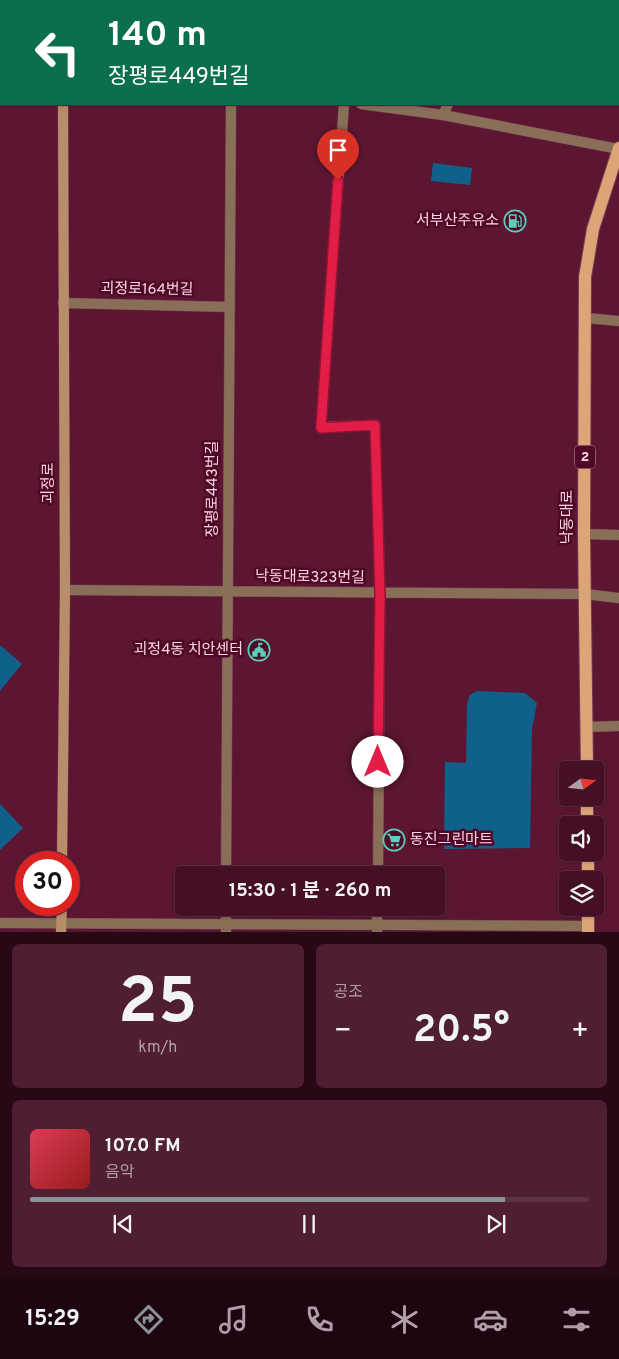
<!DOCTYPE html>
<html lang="ko">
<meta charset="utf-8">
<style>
body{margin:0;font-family:Overpass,"Noto Sans KR",sans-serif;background:#4f1e32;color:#f1f3f6;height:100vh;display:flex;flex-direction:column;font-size:19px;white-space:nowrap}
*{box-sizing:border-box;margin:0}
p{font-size:16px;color:#b09da7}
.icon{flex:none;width:28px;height:28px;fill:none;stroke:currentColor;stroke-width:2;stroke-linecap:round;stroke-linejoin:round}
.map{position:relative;height:932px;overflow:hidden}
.sheet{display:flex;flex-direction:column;gap:12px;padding:12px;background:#260915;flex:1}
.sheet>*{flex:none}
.hud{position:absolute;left:0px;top:0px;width:620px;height:105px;box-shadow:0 1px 4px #0004,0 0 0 1px #5d3043;background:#0b6e4f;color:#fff;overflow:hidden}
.needle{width:32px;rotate:75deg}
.fabs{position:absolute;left:559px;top:761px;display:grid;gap:10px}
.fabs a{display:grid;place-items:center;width:45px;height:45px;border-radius:5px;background:#451026;box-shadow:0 1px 4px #0004,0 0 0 1px #5d3043;font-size:25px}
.speed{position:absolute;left:15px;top:851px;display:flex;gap:10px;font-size:25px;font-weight:700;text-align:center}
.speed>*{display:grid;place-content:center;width:65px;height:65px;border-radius:50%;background:#451026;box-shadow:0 1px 4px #0004,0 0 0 1px #5d3043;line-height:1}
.speed .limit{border:8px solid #d22;background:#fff;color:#111}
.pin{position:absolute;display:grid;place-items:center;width:42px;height:42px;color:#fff;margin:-51px -21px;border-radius:50% 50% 50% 0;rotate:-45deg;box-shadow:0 0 5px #0007}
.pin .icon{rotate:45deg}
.me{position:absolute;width:55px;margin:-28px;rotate:0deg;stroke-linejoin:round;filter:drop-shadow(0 0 4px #0008)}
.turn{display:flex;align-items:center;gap:18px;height:105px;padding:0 25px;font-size:22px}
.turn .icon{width:65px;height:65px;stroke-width:2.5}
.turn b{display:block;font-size:35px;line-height:42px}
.big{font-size:38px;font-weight:700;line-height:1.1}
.sheet .card{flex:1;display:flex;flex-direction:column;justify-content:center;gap:8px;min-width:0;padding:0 18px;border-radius:8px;background:#4f1e32}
.sheet .dial{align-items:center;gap:0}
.dial b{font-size:65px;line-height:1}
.song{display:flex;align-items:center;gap:15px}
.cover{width:60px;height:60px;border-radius:8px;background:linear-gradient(135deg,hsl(350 70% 55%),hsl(0 70% 35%))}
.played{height:5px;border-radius:2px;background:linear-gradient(90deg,#8c9099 85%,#5d3043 85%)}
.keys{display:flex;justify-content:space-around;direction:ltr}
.heat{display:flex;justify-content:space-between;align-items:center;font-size:28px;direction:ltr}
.sheet .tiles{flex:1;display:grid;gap:12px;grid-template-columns:1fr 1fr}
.card:last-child{grid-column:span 2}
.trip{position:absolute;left:175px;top:866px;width:270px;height:50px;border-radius:5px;background:#451026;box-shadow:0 1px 4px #0004,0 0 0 1px #5d3043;font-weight:700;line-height:50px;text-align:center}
.menu{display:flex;height:80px;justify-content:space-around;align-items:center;background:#1c060f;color:#b09da7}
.menu .icon{width:35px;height:35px}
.menu .active{color:#8c9099}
.menu b{font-size:22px;color:#f1f3f6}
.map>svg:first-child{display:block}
</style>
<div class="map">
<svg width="619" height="932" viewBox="0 0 619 932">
<rect width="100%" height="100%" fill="#5c1632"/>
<!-- building -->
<path fill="#10608c" d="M433,163L472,168L470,185L431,181Z
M0,645L22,664L0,691Z
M477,691L525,693L537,703L532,729L530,848L444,849L445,762L466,763L467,704L470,695Z
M0,804L23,828L0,850Z"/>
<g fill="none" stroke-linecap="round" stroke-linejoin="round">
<!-- minor casing -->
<g stroke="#783951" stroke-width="11">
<path id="minor" d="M256,0V1
M232,1V0
M342,1V0
M491,1V0
M344,104L321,427L375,425L380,594L378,875
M361,104L443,115L619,149
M443,115L448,104
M63,303L230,307
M584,534L619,535
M65,590L585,594L619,598
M586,727L619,726
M226,875L231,104
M0,923L588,926
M226,931V908
M377,931V908"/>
</g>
<!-- tertiary casing -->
<g stroke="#783951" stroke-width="11">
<path id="tertiary" d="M586,318L619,321"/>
</g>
<!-- secondary casing -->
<g stroke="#783951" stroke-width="11">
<path id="secondary" d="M75,1L76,0
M62,862L65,590L63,104
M61,932L62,905"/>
</g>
<!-- primary casing -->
<g stroke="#783951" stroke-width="14">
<path id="primary" d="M587,770L584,534L585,277L593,229L619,148
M587,798V825
M588,852V880
M588,908V932"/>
</g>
<!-- minor -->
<use href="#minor" stroke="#896e58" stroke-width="10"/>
<!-- tertiary -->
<use href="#tertiary" stroke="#896e58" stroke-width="10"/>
<!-- secondary -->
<use href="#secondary" stroke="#b88d6a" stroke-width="10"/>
<!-- primary -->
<use href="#primary" stroke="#dca577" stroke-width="12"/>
</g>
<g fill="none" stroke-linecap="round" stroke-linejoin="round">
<!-- route casing -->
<g stroke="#92132f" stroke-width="12">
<path id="route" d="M338,180L321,428L375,425L380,594L378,762"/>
</g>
<!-- route -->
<use href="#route" stroke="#e11d48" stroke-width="9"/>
</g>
<!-- icons -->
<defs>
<g id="fuel-ring" transform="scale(1.125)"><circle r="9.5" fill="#500828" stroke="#5cceba" stroke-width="1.5"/><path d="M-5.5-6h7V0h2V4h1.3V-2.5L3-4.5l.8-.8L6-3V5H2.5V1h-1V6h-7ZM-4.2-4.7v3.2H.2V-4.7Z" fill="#5cceba"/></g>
<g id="civic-ring" transform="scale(1.125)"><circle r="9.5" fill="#500828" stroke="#5cceba" stroke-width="1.5"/><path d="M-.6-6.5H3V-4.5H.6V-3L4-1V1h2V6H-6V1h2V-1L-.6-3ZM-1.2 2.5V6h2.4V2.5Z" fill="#5cceba"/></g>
<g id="supermarket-ring" transform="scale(1.125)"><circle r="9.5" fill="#500828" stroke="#5cceba" stroke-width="1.5"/><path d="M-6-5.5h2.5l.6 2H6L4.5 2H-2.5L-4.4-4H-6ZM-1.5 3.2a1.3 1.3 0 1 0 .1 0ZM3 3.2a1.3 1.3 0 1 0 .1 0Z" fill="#5cceba"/></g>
</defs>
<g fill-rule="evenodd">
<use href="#fuel-ring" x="515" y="221"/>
<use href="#civic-ring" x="259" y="650"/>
<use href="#supermarket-ring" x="394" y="840"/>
</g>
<g text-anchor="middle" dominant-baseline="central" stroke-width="5" stroke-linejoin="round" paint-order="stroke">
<!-- shield labels -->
<rect fill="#500828" stroke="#c798a9" stroke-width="1" x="575" y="445.5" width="20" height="23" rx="4"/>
<g font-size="14" font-weight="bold" fill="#fad6e0">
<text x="585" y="457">2</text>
</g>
<!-- poi labels -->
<g font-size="15" fill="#fad6e0" stroke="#500828" text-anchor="end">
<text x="499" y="221">서부산주유소</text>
<text x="243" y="650">괴정4동 치안센터</text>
<text x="410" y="840" text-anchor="start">동진그린마트</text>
</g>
<!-- street labels -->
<g font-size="15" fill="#fad6e0" stroke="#500828">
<text transform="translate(147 290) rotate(1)">괴정로164번길</text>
<text transform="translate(49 483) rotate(-90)">괴정로</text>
<text transform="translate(213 489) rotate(-90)">장평로443번길</text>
<text transform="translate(568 517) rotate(-90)">낙동대로</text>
<text transform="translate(310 578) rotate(1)">낙동대로323번길</text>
</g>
</g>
</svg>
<div class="fabs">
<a><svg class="needle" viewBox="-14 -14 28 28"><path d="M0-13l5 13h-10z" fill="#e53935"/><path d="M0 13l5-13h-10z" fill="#b09da7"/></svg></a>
<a><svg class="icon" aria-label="sound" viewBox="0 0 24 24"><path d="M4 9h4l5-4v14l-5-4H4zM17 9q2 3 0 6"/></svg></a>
<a><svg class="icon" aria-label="layers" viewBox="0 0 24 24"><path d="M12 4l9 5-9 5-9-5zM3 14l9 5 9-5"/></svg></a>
</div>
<div class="speed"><div class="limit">30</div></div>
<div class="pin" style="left:338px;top:180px;background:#d93025"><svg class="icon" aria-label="arrive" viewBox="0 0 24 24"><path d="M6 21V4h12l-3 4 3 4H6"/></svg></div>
<svg class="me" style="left:378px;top:762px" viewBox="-20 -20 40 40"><circle r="19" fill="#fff"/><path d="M0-13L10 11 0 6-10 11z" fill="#e11d48"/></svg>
<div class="trip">15:30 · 1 분 · 260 m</div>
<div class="hud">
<div class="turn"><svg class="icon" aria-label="left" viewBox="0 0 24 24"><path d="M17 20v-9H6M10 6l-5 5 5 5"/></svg><div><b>140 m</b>장평로449번길</div></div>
</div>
</div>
<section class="sheet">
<div class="tiles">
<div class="card dial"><b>25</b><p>km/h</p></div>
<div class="card"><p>공조</p>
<div class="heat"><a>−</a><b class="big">20.5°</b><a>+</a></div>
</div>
<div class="card">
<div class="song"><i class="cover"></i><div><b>107.0 FM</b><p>음악</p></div></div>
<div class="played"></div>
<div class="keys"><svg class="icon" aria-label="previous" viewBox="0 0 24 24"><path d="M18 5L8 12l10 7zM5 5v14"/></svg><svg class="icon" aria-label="pause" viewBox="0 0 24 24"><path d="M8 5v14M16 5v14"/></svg><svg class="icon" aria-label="next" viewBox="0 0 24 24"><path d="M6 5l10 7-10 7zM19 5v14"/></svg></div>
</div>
</div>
</section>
<nav class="menu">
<b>15:29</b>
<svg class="icon active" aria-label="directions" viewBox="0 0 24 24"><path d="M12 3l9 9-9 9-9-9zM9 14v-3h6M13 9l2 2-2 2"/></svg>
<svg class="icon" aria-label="music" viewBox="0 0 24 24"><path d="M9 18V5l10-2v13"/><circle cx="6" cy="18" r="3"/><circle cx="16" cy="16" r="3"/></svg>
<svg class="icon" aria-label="phone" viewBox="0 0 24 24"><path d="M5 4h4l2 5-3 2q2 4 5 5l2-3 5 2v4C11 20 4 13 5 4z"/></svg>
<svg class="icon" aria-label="climate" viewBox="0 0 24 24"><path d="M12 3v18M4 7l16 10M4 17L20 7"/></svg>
<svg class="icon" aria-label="car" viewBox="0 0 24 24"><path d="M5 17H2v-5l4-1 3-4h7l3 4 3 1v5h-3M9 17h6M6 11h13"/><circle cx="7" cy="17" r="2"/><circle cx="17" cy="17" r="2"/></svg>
<svg class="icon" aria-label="filters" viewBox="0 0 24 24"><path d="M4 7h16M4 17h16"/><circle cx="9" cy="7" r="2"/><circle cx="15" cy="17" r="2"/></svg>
</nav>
